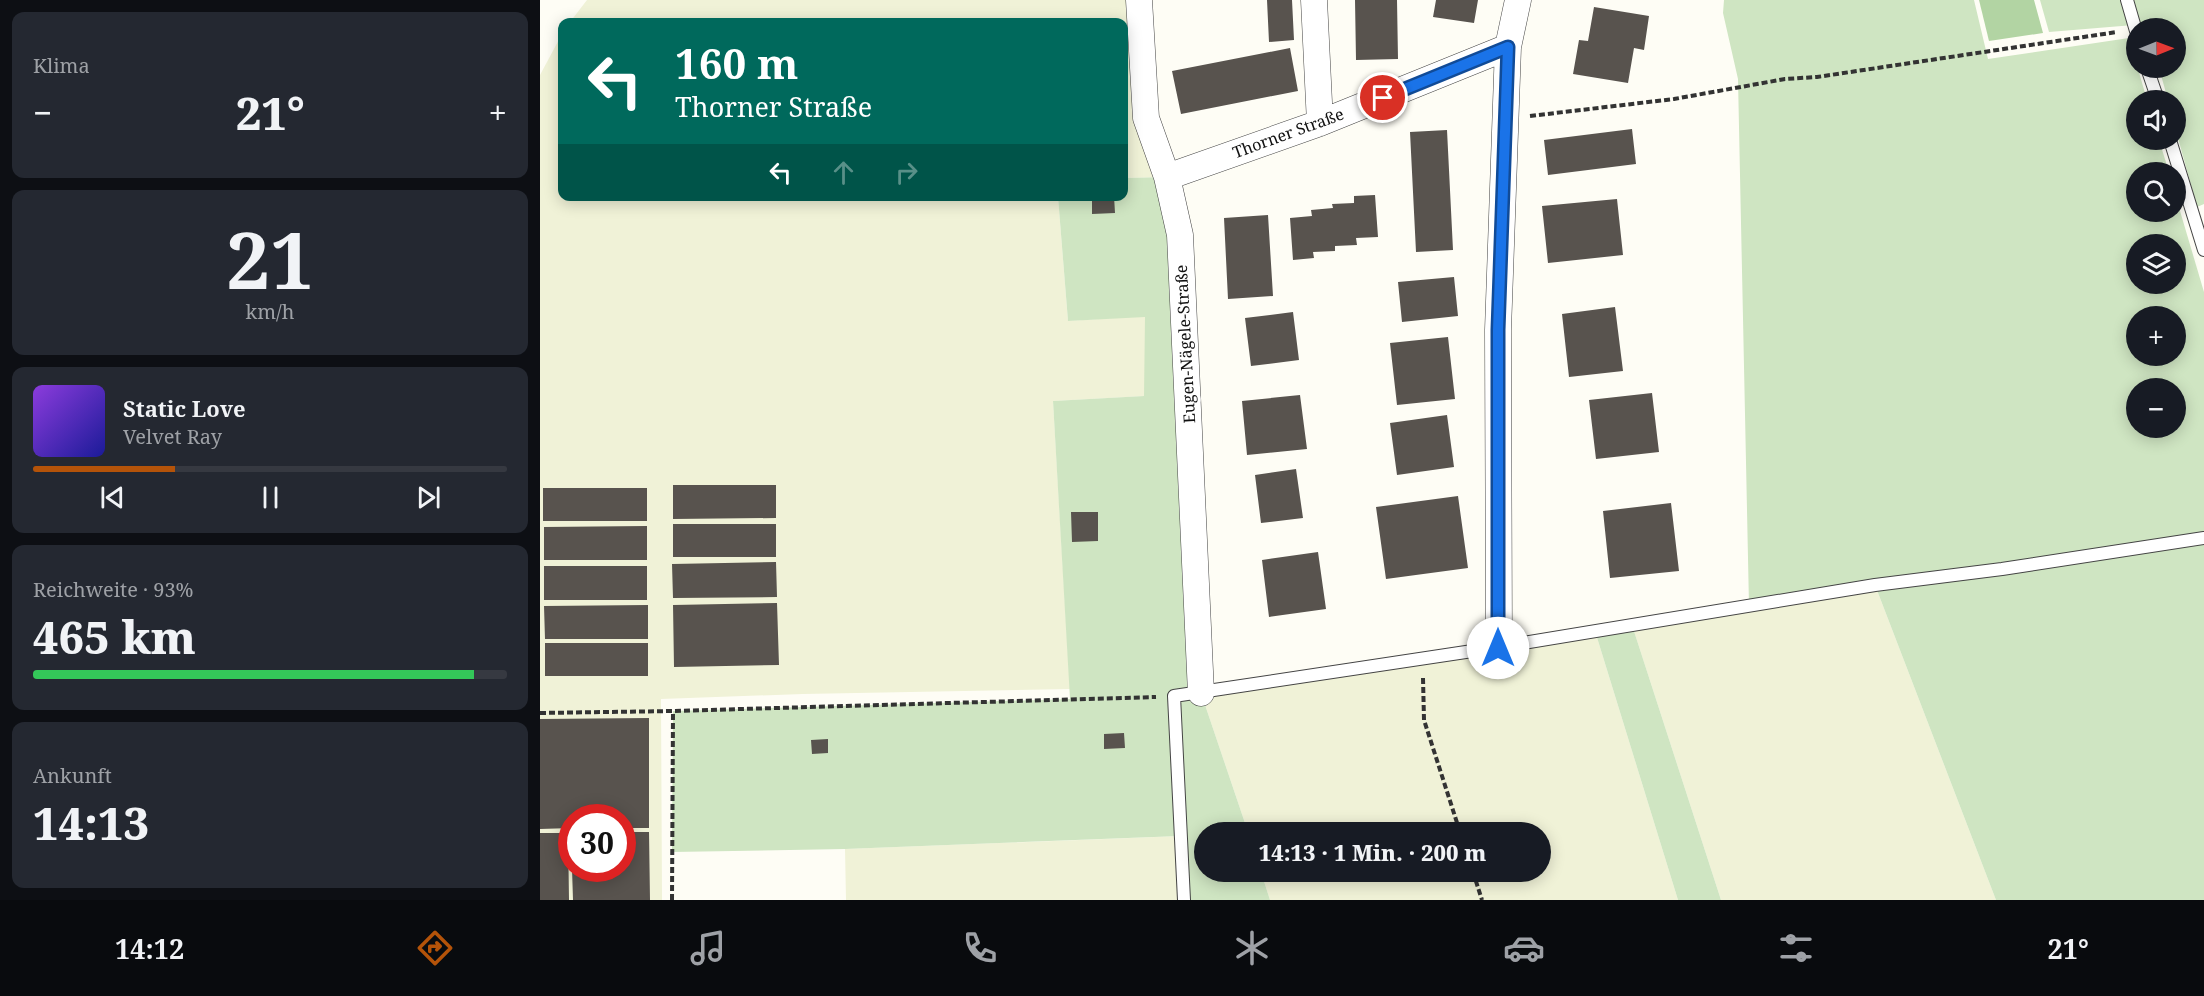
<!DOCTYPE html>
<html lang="de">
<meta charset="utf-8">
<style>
body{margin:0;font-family:"Noto Serif",serif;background:#242831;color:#f1f3f6;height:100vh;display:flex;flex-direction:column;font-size:22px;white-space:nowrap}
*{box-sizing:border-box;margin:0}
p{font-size:20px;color:#9ea1a6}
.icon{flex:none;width:33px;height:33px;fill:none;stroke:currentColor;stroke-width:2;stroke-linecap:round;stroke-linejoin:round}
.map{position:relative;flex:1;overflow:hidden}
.drawer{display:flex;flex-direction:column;gap:12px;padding:12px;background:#0d0f14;width:540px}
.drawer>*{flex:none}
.banner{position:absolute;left:18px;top:18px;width:570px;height:183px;border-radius:12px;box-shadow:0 3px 15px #0003;background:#00695c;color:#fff;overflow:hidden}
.needle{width:39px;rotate:89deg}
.tools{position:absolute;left:1586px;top:18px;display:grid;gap:12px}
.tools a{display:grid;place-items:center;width:60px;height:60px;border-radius:50%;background:#171b24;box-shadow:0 3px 15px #0003;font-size:30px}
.speed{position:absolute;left:18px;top:804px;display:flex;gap:12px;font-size:30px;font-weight:700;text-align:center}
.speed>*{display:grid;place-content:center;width:78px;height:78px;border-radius:50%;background:#171b24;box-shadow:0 3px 15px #0003;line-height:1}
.speed .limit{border:9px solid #d22;background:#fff;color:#111}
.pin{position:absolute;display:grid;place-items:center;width:51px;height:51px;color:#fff;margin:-26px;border:3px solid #fff;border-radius:50%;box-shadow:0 2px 6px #0007}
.me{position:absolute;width:66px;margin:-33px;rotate:0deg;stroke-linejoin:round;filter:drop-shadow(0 0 4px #0008)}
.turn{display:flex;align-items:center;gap:21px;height:126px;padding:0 18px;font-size:27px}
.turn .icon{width:78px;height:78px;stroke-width:2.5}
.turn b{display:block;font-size:42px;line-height:51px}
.lanes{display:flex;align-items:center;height:57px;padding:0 18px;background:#0003;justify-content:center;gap:30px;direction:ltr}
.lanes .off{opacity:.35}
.big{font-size:45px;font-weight:800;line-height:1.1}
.drawer .tile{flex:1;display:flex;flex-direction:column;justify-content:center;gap:9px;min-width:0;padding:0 21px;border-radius:12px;background:#242831}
.drawer .dial{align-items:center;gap:0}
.dial b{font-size:78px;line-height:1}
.song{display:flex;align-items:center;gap:18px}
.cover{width:72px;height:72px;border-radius:9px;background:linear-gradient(135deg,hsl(270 70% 55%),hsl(240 70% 35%))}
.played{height:6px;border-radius:3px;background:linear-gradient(90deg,#b45309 30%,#363941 30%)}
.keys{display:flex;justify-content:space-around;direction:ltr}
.heat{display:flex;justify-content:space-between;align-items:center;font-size:33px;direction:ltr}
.charge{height:9px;border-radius:4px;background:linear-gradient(90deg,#34c759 93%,#363941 0)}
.trip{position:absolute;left:654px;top:822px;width:357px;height:60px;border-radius:30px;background:#171b24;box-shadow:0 3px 15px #0003;font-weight:800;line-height:60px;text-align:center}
.tabs{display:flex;height:96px;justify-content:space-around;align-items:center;background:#090b0e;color:#9ea1a6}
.tabs .icon{width:42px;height:42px}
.tabs .selected{color:#b45309}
.tabs b{font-size:27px;color:#f1f3f6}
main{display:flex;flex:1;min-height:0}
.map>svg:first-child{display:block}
</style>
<main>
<section class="drawer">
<div class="tile"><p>Klima</p>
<div class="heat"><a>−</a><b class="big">21°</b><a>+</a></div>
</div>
<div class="tile dial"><b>21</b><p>km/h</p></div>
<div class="tile">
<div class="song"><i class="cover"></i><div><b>Static Love</b><p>Velvet Ray</p></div></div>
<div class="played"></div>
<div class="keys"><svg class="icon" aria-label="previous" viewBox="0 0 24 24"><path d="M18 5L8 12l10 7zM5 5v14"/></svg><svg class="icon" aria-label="pause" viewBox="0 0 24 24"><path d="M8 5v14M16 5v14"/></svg><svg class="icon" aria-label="next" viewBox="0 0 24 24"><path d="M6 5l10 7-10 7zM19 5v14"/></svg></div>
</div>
<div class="tile"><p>Reichweite · 93%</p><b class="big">465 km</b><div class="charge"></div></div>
<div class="tile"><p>Ankunft</p><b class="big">14:13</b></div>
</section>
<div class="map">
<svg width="1664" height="900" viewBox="0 0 1664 900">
<rect width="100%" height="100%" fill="#fefdf5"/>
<!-- farmland -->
<path fill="#f0f2d7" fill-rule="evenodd" d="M47,0H599L627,177L584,178V22H30Z
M22,34V196L518,197L528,321L605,316V396L513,401L530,689L263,694L121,699L122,900H0V75ZM32,818H82V868H32Z
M1335,585L1456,900H1181L1092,625Z
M1055,631L1138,900H730L721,872H1000V832H708L661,693Z
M641,836L644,900H306L305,849Z"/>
<!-- green -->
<path fill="#cfe5c2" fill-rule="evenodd" d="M1184,0H1434L1448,59L1589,38L1607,100H1596V140H1619L1629,172H1596V212H1635V194L1664,292V900H1456L1335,585L1209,606L1198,79L1183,13ZM1596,244H1635V284H1596ZM1596,316H1635V356H1596ZM1596,388H1635V428H1596Z
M1500,0H1664V204L1657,207L1635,127V100H1628L1619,68H1635V28H1608L1606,24L1509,32Z
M627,177L661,693L708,832H664V872H721L730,900H644L640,836L305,849L132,852L133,711L530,699L513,401L604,396L605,317L528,321L518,197L584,196V178Z
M1092,625L1181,900H1138L1055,631Z"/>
<!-- forest -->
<path fill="#b2d4a3" d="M1439,0H1494L1503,33L1449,41Z"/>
<!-- building -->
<path fill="#58534e" d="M727,0H752L754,40L729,42Z
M815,0H857L858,59L816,60Z
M896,0H938L934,23L893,17Z
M1054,7L1109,16L1104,50L1094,48L1088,83L1033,74L1039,40L1048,41Z
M750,48L758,91L641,114L632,71Z
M1092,129L1096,164L1008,175L1004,140Z
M907,130L913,250L876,252L870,132Z
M835,195L838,237L816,238L817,245L795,246V251L773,252L774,258L753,260L750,218L772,216L771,210L793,208L792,204L814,203V196Z
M552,196H574L575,213L552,214Z
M1077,199L1083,255L1008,263L1002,206Z
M728,215L733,296L688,299L684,218Z
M914,277L918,316L862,322L858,282Z
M1075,307L1083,371L1029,377L1022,314Z
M753,312L759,360L711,366L705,318Z
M908,337L915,399L857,405L850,343Z
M1112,393L1119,452L1056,459L1049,400Z
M760,395L767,449L707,455L702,401Z
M907,415L914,467L857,475L850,423Z
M756,469L763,518L721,523L715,475Z
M133,485H236V518L133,519Z
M3,488H107V521H3Z
M918,496L928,568L846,579L836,507Z
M1131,503L1139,571L1070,578L1063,511Z
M531,512H558V541L532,542Z
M133,524H236V557H133Z
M107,526V560H4V527Z
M778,552L786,609L729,617L722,560Z
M236,562L237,597L133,598L132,564Z
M4,566H107V600H4Z
M237,603L239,665L134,667L133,605Z
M108,605V639H5L4,606Z
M5,643H108V676H5Z
M109,718V828H82V818H32V828L0,829V719Z
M584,733L585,748L564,749V734Z
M288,739V753L272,754L271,740Z
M689,824V832H671L670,825Z
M82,832H109L110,900H33L32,868H82Z
M0,833H28L29,900H0Z"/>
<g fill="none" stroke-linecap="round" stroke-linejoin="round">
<!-- lane casing -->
<g stroke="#444" stroke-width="14">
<path id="lane" d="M1587,0L1596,31
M1607,68L1618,100
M1630,140L1664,250
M644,900L634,696L959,647L1335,585L1462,569L1664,538"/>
</g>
<!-- street casing -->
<g stroke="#444" stroke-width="27">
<path id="street" d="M599,0L606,118L627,177L640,235L661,693
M774,0L780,123
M627,177L780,123L968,47
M959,647L958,330L968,47L978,0"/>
</g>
<!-- path -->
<path stroke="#333" stroke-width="4" stroke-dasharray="6 3" stroke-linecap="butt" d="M990,116L1134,99L1245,79L1277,77L1577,32
M883,678L884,720L920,832
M0,713L133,711L616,697
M933,872L942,900
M132,900L133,712"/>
<!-- lane -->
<use href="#lane" stroke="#fff" stroke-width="12"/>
<!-- street -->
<use href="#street" stroke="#fff" stroke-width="26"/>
</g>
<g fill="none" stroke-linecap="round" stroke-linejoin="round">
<!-- route casing -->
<g stroke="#114b97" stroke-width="15">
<path id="route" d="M843,98L968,47L958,330V648"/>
</g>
<!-- route -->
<use href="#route" stroke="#1a73e8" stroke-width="10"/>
</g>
<g text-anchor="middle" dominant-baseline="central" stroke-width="6" stroke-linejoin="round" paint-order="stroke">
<!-- street labels -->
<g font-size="16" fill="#111" stroke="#fff">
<text transform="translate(748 133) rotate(-20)">Thorner Straße</text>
<text transform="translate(645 344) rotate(-93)">Eugen-Nägele-Straße</text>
</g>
</g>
</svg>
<div class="tools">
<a><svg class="needle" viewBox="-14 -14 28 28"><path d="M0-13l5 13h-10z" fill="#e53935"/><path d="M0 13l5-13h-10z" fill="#9ea1a6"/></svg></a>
<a><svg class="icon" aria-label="sound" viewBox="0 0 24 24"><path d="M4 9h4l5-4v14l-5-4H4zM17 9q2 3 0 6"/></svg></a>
<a><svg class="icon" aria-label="search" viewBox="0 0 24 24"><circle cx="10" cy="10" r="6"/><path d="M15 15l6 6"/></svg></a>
<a><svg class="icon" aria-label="layers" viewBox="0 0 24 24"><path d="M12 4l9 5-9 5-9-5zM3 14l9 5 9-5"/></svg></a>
<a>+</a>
<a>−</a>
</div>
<div class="speed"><div class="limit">30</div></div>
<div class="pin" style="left:843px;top:98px;background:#d93025"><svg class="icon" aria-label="arrive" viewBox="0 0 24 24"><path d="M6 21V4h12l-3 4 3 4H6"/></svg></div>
<svg class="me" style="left:958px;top:648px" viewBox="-20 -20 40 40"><circle r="19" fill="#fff"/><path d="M0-13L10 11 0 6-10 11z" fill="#1a73e8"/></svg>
<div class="trip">14:13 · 1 Min. · 200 m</div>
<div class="banner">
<div class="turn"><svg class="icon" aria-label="left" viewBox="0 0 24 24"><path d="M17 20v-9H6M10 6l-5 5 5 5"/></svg><div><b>160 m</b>Thorner Straße</div></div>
<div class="lanes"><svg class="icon" aria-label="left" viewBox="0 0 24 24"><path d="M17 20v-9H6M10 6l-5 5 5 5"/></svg><svg class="icon off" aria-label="ahead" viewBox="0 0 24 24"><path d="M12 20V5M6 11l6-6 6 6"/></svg><svg class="icon off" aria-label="right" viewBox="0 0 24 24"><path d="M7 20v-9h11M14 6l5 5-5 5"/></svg></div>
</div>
</div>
</main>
<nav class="tabs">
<b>14:12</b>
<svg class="icon selected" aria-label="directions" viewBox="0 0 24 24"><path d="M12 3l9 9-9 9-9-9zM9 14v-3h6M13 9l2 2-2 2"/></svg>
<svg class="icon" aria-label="music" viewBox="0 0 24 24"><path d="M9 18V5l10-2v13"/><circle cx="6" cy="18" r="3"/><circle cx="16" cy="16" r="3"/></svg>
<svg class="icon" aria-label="phone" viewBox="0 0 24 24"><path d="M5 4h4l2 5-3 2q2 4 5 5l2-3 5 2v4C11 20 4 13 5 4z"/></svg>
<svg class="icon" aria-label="climate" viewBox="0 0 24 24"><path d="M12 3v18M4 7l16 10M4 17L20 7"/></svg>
<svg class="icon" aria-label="car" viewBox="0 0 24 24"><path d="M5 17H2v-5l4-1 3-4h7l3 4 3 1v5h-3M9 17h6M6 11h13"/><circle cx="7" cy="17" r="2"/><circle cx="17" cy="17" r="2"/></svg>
<svg class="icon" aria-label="filters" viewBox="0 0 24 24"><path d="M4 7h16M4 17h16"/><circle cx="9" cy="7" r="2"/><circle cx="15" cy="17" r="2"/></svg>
<b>21°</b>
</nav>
